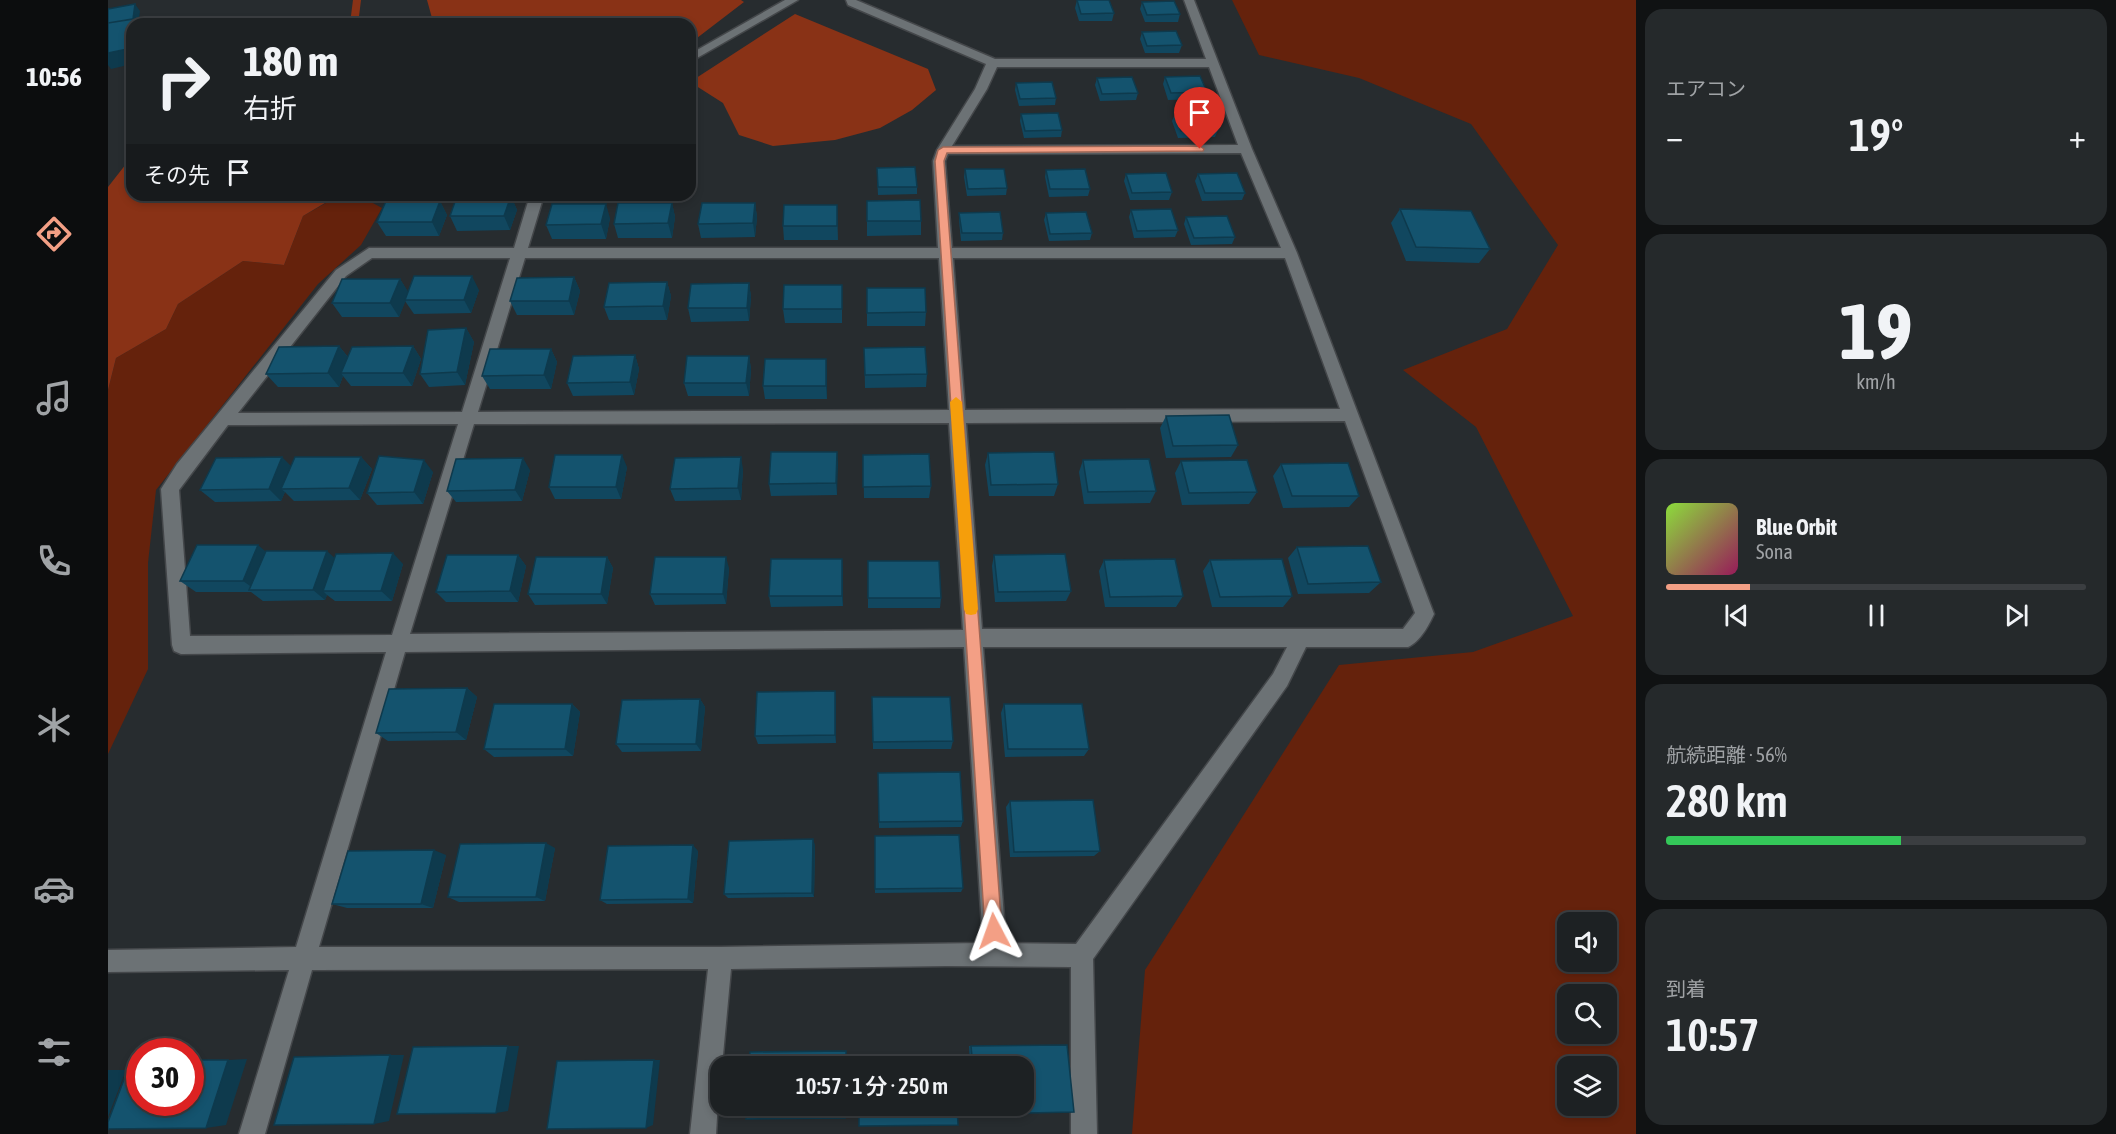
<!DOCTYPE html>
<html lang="ja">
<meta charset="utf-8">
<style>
body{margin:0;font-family:"Asap Condensed","Noto Sans JP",sans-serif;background:#25292b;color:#f1f3f6;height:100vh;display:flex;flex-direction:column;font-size:22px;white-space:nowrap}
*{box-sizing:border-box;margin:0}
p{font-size:20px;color:#a0a3a6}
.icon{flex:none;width:33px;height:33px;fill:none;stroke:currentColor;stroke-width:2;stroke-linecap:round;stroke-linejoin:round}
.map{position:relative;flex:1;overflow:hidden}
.drawer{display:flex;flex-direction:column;gap:9px;padding:9px;background:#101213;width:480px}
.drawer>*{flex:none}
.top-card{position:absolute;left:18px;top:18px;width:570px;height:183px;border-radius:18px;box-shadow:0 3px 9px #0003,0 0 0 2px #3b3e41;background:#1d2123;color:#f1f3f6;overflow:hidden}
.controls{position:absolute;left:1449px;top:912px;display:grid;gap:12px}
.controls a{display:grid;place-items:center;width:60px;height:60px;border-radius:12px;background:#1d2123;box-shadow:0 3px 9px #0003,0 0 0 2px #3b3e41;font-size:30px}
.speed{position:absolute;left:18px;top:1038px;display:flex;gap:12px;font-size:30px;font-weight:700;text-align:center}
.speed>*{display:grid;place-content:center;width:78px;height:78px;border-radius:50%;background:#1d2123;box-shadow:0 3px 9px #0003,0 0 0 2px #3b3e41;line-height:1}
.speed .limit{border:9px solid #d22;background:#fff;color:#111}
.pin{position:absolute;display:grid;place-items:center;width:51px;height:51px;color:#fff;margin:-62px -26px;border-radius:50% 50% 50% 0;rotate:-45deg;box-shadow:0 0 6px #0007}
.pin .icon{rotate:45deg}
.me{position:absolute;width:66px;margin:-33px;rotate:356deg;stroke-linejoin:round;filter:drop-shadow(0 0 4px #0008)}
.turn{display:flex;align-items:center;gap:21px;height:126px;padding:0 18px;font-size:27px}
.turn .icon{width:78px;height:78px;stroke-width:2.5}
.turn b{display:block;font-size:42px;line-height:51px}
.then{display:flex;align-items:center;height:57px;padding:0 18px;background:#0003;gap:12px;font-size:22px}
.big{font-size:45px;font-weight:600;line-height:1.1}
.drawer .tile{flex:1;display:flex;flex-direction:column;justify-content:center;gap:9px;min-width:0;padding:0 21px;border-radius:18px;background:#25292b}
.drawer .dial{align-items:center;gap:0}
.dial b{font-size:78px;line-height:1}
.song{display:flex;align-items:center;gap:18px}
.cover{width:72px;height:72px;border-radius:9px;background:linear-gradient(135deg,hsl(90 70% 55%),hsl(330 70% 35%))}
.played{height:6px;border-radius:3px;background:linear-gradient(90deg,#f39f85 20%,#3b3e41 20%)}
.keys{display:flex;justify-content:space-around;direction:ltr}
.heat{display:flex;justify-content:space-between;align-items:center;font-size:33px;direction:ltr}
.charge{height:9px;border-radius:4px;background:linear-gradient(90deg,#34c759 56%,#3b3e41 0)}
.trip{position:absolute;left:602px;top:1056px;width:324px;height:60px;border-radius:18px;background:#1d2123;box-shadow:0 3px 9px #0003,0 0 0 2px #3b3e41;font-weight:600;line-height:60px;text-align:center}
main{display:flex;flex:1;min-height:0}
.dock{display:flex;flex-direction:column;width:108px;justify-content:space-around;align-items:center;background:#0c0d0e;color:#a0a3a6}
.dock .icon{width:42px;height:42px}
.dock .selected{color:#f39f85}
.dock b{font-size:27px;color:#f1f3f6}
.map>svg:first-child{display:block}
</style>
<main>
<nav class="dock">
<b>10:56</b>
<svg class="icon selected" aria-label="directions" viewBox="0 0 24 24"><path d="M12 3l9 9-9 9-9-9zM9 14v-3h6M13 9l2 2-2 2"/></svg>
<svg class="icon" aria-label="music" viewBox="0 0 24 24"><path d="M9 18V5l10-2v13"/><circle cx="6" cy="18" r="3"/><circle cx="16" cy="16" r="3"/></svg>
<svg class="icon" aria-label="phone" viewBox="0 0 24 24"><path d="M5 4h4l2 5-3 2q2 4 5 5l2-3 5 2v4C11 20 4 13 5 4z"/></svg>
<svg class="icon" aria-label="climate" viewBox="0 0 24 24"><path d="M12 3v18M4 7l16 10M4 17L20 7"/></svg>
<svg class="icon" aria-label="car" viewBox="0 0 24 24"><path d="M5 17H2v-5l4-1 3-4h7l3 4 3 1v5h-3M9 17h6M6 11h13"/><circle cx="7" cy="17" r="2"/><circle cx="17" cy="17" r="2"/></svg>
<svg class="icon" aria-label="filters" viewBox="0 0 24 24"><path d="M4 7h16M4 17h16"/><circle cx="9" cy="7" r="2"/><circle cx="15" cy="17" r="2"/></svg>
</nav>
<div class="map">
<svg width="1528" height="1134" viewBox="0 0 1528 1134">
<rect width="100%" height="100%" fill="#272c2f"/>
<!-- green -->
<path fill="#65220c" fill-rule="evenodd" d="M1124,0H1528V1134H1024L1037,970L1231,665L1365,652L1465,616L1368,427L1295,370L1399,329L1450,245L1363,124L1251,78L1151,55ZM1460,922H1498V962H1460ZM1460,994H1498V1034H1460ZM1460,1066H1498V1106H1460Z
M232,195H250L274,208L253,245L210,284L48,490L40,563V669L0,754V390L8,358L58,329L70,304L135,261L176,265L195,216Z"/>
<!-- water -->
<path fill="#893216" d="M319,0H633L636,2L589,38L582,39V24H377L324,18Z
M687,14L820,69L828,90L804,110L772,128L727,140L665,146L631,135L615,103L582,82Z
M18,164H24V195H212L222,200L195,216L176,265L135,261L70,304L58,329L8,358L0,390V187Z"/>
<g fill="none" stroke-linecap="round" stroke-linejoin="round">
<!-- stream -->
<path stroke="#893216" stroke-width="8" d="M246,24L249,0"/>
<!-- street casing -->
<g stroke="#44474a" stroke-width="3">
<path id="street" d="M677,0H690L582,62V54Z
M738,0H748L887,59H1098L1076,0H1086L1144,149L1189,253L1326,614C1321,625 1312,642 1300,647H1198L1179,686L985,959L989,1134H963V967L838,966L623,969L614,1066H612L608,1134H582L600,969L204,970L157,1134H131L181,970L0,972V950L188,947L278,652L73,654L66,651L64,645L53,489L69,464L228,270L261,248H406L422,195H436L420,248H830L825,161L829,150L867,89L878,64L740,5ZM889,67H1101L1130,145L844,146L879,89ZM1133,153L1173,248H844L837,161L840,154ZM264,258H402L354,412L130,413L238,276ZM417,258H831L841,410L370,412ZM845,258H1177L1232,409L857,410ZM1237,421L1307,613L1295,629H874L858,423ZM841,423L855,630L302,634L366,424ZM350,424L284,635L82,636L71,490L120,425ZM856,647L875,943L612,947H211L297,652ZM875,647H1179L1165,674L968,944L898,943Z"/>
</g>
<!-- street -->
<use href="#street" fill="#6c7275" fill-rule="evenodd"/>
</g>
<!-- wall -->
<path fill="#11475f" d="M969,0L1006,13L1004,21H971L967,8Z
M1034,2L1072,14L1070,22H1037L1032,9Z
M1034,32L1074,45L1071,53H1037L1032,39Z
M1057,77L1099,92L1096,99L1060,100L1055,84Z
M989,78L1030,93L1028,100L992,101L987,85Z
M908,83L948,98L947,105L911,106L907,90Z
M913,114L954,130L953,137L916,138L912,121Z
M1067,114L1110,130L1107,137L1070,138L1064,121Z
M857,169L899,188L898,195L859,196L856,177Z
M938,170L982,189L980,196L941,197L937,177Z
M1018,174L1064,192L1061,200H1022L1016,181Z
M1090,174L1137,193L1134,200L1094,201L1087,181Z
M769,176L809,187V194L770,195Z
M471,195H512V196L472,197Z
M403,196L409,210L402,230L349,231L342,216Z
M332,201L339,215L331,236H278L269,222Z
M759,201L813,221V235L759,236Z
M564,203L567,217L564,238H510L506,224Z
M647,203L649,217L647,237L593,238L590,224Z
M729,205L730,240H676L675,226Z
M1292,209L1382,249L1371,263L1298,261L1283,223Z
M1023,210L1070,230L1067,237L1026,238L1021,217Z
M851,213L895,233L894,240L853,241L851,220Z
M938,213L984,233L982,240L941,241L936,220Z
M1078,217L1127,237L1124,244L1083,245L1076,224Z
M502,218L498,239H444L438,225Z
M466,277L472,291L466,315H409L402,301Z
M292,279L300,292L371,290L363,313L306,314L297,301L291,317H234L224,303Z
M559,282L563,296L559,320H501L496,307Z
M641,283L643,297L641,321L583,322L580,308Z
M734,285V323H677L675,309Z
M759,288L818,312L817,326H759Z
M358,328L366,342L357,385L321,387L312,374Z
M231,346L240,357L305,346L313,359L304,386H243L235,376L231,387H170L158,374Z
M756,348L819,374L818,387L757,388Z
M443,349L449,362L443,389H382L374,376Z
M527,355L531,369L526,395L465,396L459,383Z
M641,356L643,369L641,396H580L576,383Z
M719,372V399H657L655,386Z
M1058,416L1130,445L1123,457L1058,458L1052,428Z
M729,452V495L663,496L661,484Z
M880,453L950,484L946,496H881L877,465Z
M755,455L823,486L821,498H756Z
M253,457L264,469L252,500L186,501L177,492L173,501L107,502L92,490L183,466Z
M975,460L1048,491L1042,503L976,504L971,472Z
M1073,461L1149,492L1141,504L1074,505L1067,473Z
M1173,464L1251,496L1241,507L1175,508L1165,476Z
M519,467L513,499H447L441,487Z
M635,469L633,500L567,501L562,489Z
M422,470L414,501L348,502L339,491Z
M325,472L315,504L269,505L259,493Z
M1189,547L1273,582L1261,593L1190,594L1180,558Z
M158,551L227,558L295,564L284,601H227L219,595L217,600L155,601L143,592H88L72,581Z
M410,555L418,566L410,602H338L328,592Z
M886,555L963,591L958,601L887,602L884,566Z
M499,557L505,568L499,604L427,605L420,594Z
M734,559L735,606L663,607L661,596Z
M996,560L1075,596L1068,607H997L991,571Z
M1102,560L1184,596L1175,607H1104L1095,571Z
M760,561L833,598L832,608H760Z
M621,568L618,604L547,605L542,594Z
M359,688L369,697L358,740L280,741L268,733Z
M764,697L845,741L843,749H765Z
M592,699L597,707L593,751L514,752L508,744Z
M728,700V743L650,744L647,736Z
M464,704L472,712L465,756L386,757L376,749Z
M896,704L981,749L976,756L897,757L893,713Z
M770,773L855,821L853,827L771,828Z
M902,801L992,851L986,856L902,857L898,807Z
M767,836L855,888L853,892L767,893Z
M707,845L706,897L620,898L616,894Z
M447,848L437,901L351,902L340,897Z
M590,851L585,903L499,904L492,900Z
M338,855L325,908H239L224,904Z
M959,1045L966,1112L868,1114L865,1112L864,1106H915V1066H862L861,1046Z"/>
<!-- shaded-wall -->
<path fill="#0e3a4d" d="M27,4L32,11L31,19L35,24H24Z
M24,48V64L3,69L0,65V53Z
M403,196L409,210L402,230L396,216Z
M332,201L339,215L331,236L324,222Z
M564,203L567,217L564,238L560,223Z
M647,203L649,217L647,237L645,223Z
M498,204L502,218L498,239L493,224Z
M364,276L371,290L363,313L356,300Z
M466,277L472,291L466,315L461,301Z
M292,279L301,293L291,317L282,303Z
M559,282L563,296L559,320L555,306Z
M641,283L643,297L641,321L639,308Z
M358,328L366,342L357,385L349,372Z
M231,346L242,360L233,373L235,376L231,387L220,373Z
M305,346L313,359L304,386L295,373Z
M443,349L449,362L443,389L436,375Z
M527,355L531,369L526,395L522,382Z
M641,356L643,369L641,396L638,383Z
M718,359L719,372V399L718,386Z
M729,452L730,464L729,495L728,483Z
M514,455L519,467L513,499L508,487Z
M174,457L186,469L173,489L177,492L173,501L161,489Z
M253,457L264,469L252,500L241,488Z
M633,457L635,469L633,500L630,488Z
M415,458L422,470L414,501L407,490Z
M316,460L325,472L315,504L306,492Z
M150,545L163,556L148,590L135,581Z
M219,551L231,562L215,591L219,595L217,600L205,590Z
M285,553L295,564L284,601L273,591Z
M410,555L418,566L410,602L402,591Z
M499,557L505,568L499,604L493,594Z
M618,557L621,568L618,604L615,594Z
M734,559L735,570V606L734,596Z
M359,688L369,697L358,740L348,732Z
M727,691L728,700V743L727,735Z
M592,699L597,707L593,751L588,744Z
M464,704L472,712L465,756L457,749Z
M705,839L707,845L706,897L704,893Z
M438,843L447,848L437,901L428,897Z
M585,845L590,851L585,903L580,899Z
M326,850L338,855L325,908L313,904Z
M400,1046H411L400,1111L388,1113Z
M282,1055H296L281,1121L266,1124Z
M139,1059L118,1125L98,1128L120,1060Z
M546,1060H552L545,1125L538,1128Z
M0,1070H18L0,1117Z"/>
<!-- building -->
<path fill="#14536e" stroke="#0e3a4d" stroke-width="1.5" d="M969,0H1001L1006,13L973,14Z
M1066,1L1072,14L1039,15L1034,2Z
M27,4L25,19L0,23V9Z
M31,18V24H24V48L0,53V23Z
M1068,31L1074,45L1039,46L1034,32Z
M1092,76L1099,92L1063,93L1057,77Z
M1024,77L1030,93L994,94L989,78Z
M944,82L948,98L912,99L908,83Z
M950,113L954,130L917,131L913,114Z
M1103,113L1110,130L1073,131L1067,114Z
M807,167L809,187H770L769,168Z
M857,169H896L899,188L860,189Z
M977,169L982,189H942L938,170Z
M1058,173L1064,192L1024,193L1018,174Z
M1129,173L1137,193H1097L1090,174Z
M349,196H403L396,216H342Z
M812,200L813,221H759V201Z
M278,201H332L324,222H269Z
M510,203H564L560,223L506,224Z
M594,203H647L645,223L590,224Z
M444,204H498L493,224L438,225Z
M676,205H729V226H675Z
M1063,209L1070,230L1029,231L1023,210Z
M1292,209L1363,211L1382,249L1308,247Z
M892,212L895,233H854L851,213Z
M978,212L984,233L942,234L938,213Z
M1119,216L1127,237L1086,238L1078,217Z
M306,276H364L356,300H297Z
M466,277L461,301H402L409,278Z
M234,279H292L282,303H224Z
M559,282L555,306L496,307L501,283Z
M641,283L639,308H580L583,284Z
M676,285H734V309H675Z
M759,288H817L818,312L759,313Z
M358,328L349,372L312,374L320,330Z
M231,346L220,373L158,374L171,347Z
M305,346L295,373H233L244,347Z
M817,347L819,374L757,375L756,348Z
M382,349H443L436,375L374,376Z
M527,355L522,382L459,383L465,356Z
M579,356H641L638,383H576Z
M657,359H718V386H655Z
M1121,415L1130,445L1065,446L1058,416Z
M663,452H729L728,483L661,484Z
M946,452L950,484L883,485L880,453Z
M821,454L823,486L755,487V455Z
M447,455H514L508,487H441Z
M271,456L316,460L306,492L259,493Z
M174,457L161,489L92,490L108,458Z
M187,457H253L241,488L173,489Z
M633,457L630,488L562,489L567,458Z
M415,458L407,490L339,491L348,459Z
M1041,459L1048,491L980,492L975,460Z
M1139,460L1149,492L1081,493L1073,461Z
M1240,463L1251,496H1184L1173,464Z
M89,545H150L135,581H72Z
M1260,546L1273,582L1200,584L1189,547Z
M158,551H219L205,590H141Z
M285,553L273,591H215L228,554Z
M957,554L963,591L890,592L886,555Z
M339,555H410L402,591L328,592Z
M428,557H499L493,594H420Z
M547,557H618L615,594H542Z
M663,559H734V596H661Z
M1067,559L1075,596L1002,597L996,560Z
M1174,559L1184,596L1112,597L1102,560Z
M760,561H831L833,598H760Z
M359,688L348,732L268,733L281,689Z
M727,691V735L647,736L649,692Z
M764,697H842L845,741L765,742Z
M592,699L588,744H508L514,700Z
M386,704H464L457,749H376Z
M896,704H974L981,749H900Z
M852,772L855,821L771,822L770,773Z
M985,800L992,851L906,852L902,801Z
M851,835L855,888L767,889V836Z
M705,839L704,893L616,894L621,841Z
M438,843L428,897H340L352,844Z
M585,845L580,899L492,900L500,846Z
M326,850L313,904H224L240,851Z
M959,1045L966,1112L868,1114L867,1106H915V1066H865L863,1046Z
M400,1046L388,1113L289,1114L305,1047Z
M738,1051V1066H641L642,1052Z
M282,1055L266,1124L166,1125L186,1057Z
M847,1058V1066H751V1059Z
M82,1060H120L98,1128L0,1129V1122L23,1061H32V1102H82Z
M546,1060L538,1128L439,1129L449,1061Z
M639,1106H737V1118L638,1119Z
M751,1106H849L850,1125L751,1126Z"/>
<!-- route -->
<path fill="#f39f85" stroke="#9e6756" stroke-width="1.5" d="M1092,146L1096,149L1095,151L839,153L836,161L894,931L892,937L886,939L880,937L877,931L827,161L830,150L835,147Z"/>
<!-- slow -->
<path fill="#f59e0b" d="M848,397L854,402L870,609L868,614L863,615L858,614L856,609L842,402Z"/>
</svg>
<div class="controls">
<a><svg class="icon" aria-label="sound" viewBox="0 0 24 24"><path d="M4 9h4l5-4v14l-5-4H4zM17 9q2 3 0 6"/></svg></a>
<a><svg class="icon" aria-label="search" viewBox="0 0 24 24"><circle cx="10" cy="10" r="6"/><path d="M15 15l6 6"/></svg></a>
<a><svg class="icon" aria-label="layers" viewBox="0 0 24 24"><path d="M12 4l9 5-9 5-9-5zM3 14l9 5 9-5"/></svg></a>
</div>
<div class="speed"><div class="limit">30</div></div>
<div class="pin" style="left:1092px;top:149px;background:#d93025"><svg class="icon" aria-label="arrive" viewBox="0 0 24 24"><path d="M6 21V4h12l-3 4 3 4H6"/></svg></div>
<svg class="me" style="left:886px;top:931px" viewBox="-20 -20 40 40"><path d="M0-17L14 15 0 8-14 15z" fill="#f39f85" stroke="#fff" stroke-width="4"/></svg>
<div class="trip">10:57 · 1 分 · 250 m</div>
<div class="top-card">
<div class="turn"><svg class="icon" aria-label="right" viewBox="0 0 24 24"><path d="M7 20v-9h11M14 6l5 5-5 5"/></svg><div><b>180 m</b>右折</div></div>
<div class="then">その先<svg class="icon" aria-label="arrive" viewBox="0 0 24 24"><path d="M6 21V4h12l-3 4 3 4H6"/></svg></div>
</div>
</div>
<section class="drawer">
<div class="tile"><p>エアコン</p>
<div class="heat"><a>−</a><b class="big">19°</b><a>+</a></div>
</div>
<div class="tile dial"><b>19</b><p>km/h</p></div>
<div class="tile">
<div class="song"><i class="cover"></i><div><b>Blue Orbit</b><p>Sona</p></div></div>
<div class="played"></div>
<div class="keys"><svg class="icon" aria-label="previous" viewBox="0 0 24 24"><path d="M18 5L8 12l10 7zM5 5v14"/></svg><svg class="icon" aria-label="pause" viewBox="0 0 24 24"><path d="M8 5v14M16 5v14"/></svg><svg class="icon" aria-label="next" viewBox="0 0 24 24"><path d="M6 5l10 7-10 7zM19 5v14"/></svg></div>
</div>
<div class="tile"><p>航続距離 · 56%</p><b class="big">280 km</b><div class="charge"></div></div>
<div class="tile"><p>到着</p><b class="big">10:57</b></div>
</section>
</main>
